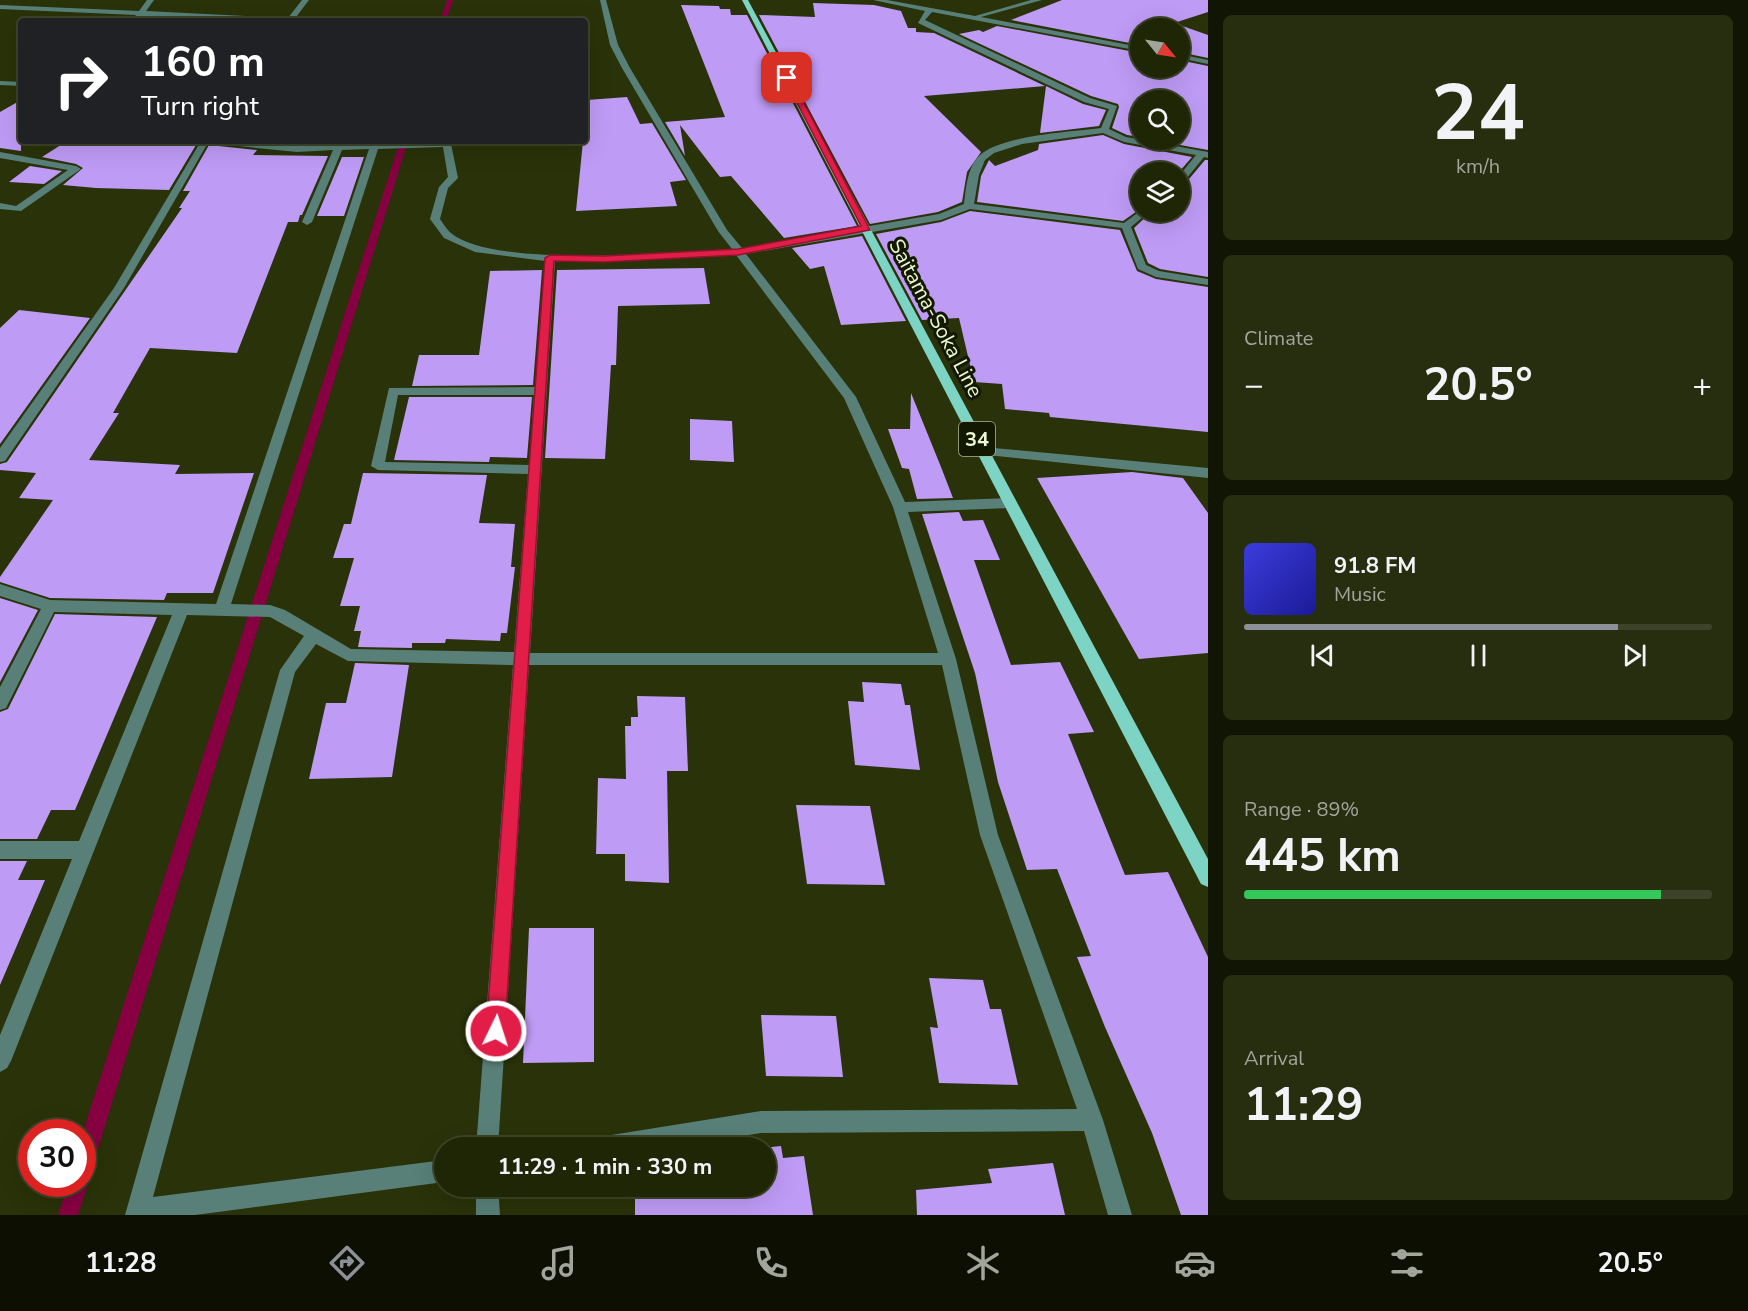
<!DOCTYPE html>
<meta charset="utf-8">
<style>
body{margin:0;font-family:"Nunito Sans",sans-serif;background:#272e10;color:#f1f3f6;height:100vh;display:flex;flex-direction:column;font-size:22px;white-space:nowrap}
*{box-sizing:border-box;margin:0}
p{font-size:20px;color:#a1a59b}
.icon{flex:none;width:33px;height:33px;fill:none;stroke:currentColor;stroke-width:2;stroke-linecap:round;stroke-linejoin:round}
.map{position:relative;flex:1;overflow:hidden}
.side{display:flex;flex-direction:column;gap:15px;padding:15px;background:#111503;width:540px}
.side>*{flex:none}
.banner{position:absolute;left:18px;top:18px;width:570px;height:126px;border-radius:6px;box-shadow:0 6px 24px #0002,0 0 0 2px #3c4328;background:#202124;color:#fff;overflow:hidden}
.needle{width:39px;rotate:120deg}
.buttons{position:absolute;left:1130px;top:18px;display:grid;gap:12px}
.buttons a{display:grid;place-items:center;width:60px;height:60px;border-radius:50%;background:#1f2606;box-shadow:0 6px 24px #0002,0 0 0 2px #3c4328;font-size:30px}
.speed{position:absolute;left:18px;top:1119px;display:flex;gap:12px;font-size:30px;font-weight:700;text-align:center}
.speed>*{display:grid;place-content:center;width:78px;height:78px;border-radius:50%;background:#1f2606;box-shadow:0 6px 24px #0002,0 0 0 2px #3c4328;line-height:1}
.speed .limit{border:9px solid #d22;background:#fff;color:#111}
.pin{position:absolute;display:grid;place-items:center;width:51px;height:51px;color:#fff;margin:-26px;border-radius:12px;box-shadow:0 3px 9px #0006}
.me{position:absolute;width:66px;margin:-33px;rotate:4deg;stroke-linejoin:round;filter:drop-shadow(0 0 4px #0008)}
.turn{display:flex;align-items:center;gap:21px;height:126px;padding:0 24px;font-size:27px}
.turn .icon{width:78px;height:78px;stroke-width:2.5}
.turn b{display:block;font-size:42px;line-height:51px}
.big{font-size:45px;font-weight:700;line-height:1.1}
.side .card{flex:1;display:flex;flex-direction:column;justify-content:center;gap:9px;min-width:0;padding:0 21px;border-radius:9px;background:#272e10}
.side .dial{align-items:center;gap:0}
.dial b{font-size:78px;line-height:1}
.song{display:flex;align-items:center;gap:18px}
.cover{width:72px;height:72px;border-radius:9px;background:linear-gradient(135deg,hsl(240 70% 55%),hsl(240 70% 35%))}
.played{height:6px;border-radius:3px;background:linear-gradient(90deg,#8c9099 80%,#3c4328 80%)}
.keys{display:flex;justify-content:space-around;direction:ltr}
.heat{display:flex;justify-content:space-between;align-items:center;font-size:33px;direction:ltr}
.charge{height:9px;border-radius:4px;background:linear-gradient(90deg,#34c759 89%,#3c4328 0)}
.trip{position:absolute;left:434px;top:1137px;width:342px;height:60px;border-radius:30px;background:#1f2606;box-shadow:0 6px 24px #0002,0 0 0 2px #3c4328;font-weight:700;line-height:60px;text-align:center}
.menu{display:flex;height:96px;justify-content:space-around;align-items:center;background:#0c0f02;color:#a1a59b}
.menu .icon{width:42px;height:42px}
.menu .selected{color:#8c9099}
.menu b{font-size:27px;color:#f1f3f6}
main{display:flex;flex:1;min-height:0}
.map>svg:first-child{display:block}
</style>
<main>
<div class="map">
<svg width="1208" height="1215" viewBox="0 0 1208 1215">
<rect width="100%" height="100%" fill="#293208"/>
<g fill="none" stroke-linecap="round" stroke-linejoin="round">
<!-- stream -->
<path fill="#860042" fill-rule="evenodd" d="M447,0H453L446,21H440Z
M400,141H408L92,1168L89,1175L85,1177L88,1184L78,1215H58L68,1184H82V1135Z"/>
</g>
<!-- building -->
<path fill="#be9bf5" d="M1062,0H1208V12L1174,23L1208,35V58L1179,52V28H1140V45L1011,20Z
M813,3L874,5L901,11L908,28H916V32L934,33L1045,86L924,96L981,152L967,172L962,202L938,212L870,224L759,15L815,17Z
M681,5L719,6L720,9H730L731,15H747L857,226L784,238L731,176L720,177L680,125L685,156L665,122L725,117Z
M997,26L1140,53V68H1179V60L1208,66V150L1152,140H1179V100H1140V137L1127,135L1112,128L1119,107L1118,104L1091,96L959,34L979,30L983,32Z
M1046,86L1083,104L1106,110L1099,126L1040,133Z
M627,97L640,124L652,123L686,180L670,182L677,206L576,211L583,141H585L587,100Z
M21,100V151L0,148V112Z
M1103,135L1124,144L1192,157L1179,172H1140V209L1123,221L977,202L981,176L989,160L995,166L1038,150L1039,144Z
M67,141H195L192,145H196L169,190L96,188L63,185L83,168L76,164L42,157Z
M209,145L257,150L253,155L328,156L302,215H300L298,222H288L237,353L150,348L113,413H119L89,460L180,465L175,474L254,473L213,593H167L164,600L50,598L0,582V577L53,500L19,498L36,473L0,470V464L7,462L182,208H179L190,191H183Z
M342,157H364L344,216H317Z
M1205,160H1208V277L1160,269L1148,263L1134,228L1151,212H1179V187L1184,185Z
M30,166L62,171L44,184L9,182Z
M970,211L1120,230L1137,271L1156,279L1208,287V432L1050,417L1049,413L1005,409L1002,384L974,382L959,318L922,320L876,234L941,222Z
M862,236L906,321L841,325L824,266L810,269L792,248Z
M704,268L710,304L618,306L616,365H611L605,459L545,458L557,270Z
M542,270L533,385L412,386L419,355H479L490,271Z
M19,310L90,318L0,444V328Z
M911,393L941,467L953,498L917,499L909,469L902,468L888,429H910Z
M409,397H532L527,458L490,457L489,462L394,460Z
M690,419L732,421L734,462L690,460Z
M1132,472L1183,478L1208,513V653L1139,659L1037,478Z
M363,473L487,475L479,523L515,524L511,567H515L507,633H501L500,641L446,639L445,643H412V648L358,647L361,631H354L360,606H340L354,558H333L344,524H351Z
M959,512L963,521L983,520L1000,560H974L1011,665L1060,662L1094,732L1068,734L1125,875L1168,872L1208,957V1215H1181L1152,1133L1105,1027L1077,957L1091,956L1057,869L1027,870L998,782L975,673L922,514Z
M0,598L38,610L0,682Z
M55,614L157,617L75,810H51L37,839H0V712L8,709Z
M355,663L409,665L392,777L309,779L326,703H346Z
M862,682L901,684L905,705H910L920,770L855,765L848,701L864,702Z
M637,696L685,697L688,771H667L669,883L625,881V854H596L598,778L626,779L625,726H631V717H638Z
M796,805L870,806L885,885L807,884Z
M0,861H27L18,880H45L0,985Z
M529,928H594V1062L523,1063Z
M929,978L983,980L990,1009H1001L1018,1085L939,1083L930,1027L938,1028Z
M761,1015L836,1016L843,1077L766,1076Z
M781,1146L783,1158L804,1156L813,1215H635V1186H765V1148H761Z
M1053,1163L1065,1215H917L916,1190L992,1183L988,1169Z"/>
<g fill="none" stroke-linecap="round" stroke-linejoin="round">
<!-- minor -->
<path fill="#588078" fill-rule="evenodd" d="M147,0H154L146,11L288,18L302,0H309L293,21L143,16L139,21H131L136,15L0,9V5L139,11Z
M600,0H606L618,45L630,68L727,230L742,248L939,214L964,204C966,189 967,168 979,156C1000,135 1071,132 1101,128L1109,109L1084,102L918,23L925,11L873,0H887L975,16L1031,0H1042L981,17L1140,47V51L932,12L925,20L1090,98L1117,106L1109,129L1126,137L1208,152V158L1204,157L1182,184L1179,185V176L1196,155L1124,142L1103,133L1022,144L994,153L985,160L979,175L974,204L1124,223L1140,211L1149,212L1131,227L1146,265L1159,271L1208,279V285L1156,277L1138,269L1122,228L970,209L941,220L746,254L856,397L905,502L1010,498L1017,503L1010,508L908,512L956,659L998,835L1103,1120L1132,1215H1108L1084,1131L761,1133L671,1148H588L591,1140L599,1137L761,1111L1077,1109L980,835L942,665H529L498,1148H476L513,665L348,661L316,644L295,672L153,1197L444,1160V1182L195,1215H125L280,670L304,636L270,617L187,615L11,1061L7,1068L0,1072V1035L72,859H0V841H79L172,615L54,612L6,708L0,710V687L41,609L0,596V584L50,600L216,604L369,149L342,150L312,222L307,225L302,222L333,150L297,152L218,144L214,141H244L297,146L454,141L451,144L458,178L448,188L440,219C443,223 447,230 451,233C493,269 674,252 732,249L718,231L622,68L610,45ZM443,147L448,177L439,187L430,219L444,238L475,252L545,261L535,387L389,388L371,466L378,470L528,474L514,652L351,649L285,610L270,605L231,604L378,149ZM736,255L844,398L893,507L938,653H530L555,261L604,262ZM398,395H534L529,465L385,462Z
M1179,54L1208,60V64L1179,58Z
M0,81L21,82V86L0,85Z
M201,141H209L124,288L5,461L0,462V448L114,288Z
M0,152L76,166L81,169L21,211L0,209V203L16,206L68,170L0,158Z
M983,447L1208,468V478L978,454L977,451L978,448Z
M476,1186H498L500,1215H476Z"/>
<!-- major -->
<path fill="#7dd4c4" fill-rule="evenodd" d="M742,0H748L1208,859V887L1201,884Z"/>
</g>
<!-- route -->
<path fill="#e11d48" stroke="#92132f" stroke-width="1.5" d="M787,76L791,78L870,230L738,255L604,262L554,261L505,1031L502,1038L496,1041L489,1038L486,1031L545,258L550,255L604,256L738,249L861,226L784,78Z"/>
<g text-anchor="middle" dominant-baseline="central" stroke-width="6" stroke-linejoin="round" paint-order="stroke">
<!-- shield labels -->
<rect fill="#121900" stroke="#acb694" stroke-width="1.5" x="959" y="422" width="36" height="34" rx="4.5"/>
<g font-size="20" font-weight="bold" fill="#eef9d3">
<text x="977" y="439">34</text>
</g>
<!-- street labels -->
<g font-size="21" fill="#eef9d3" stroke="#121900">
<text transform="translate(936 318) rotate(62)">Saitama-Soka Line</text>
</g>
</g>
</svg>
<div class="buttons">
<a><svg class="needle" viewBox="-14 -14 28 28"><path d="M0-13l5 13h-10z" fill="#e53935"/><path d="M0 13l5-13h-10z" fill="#a1a59b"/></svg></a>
<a><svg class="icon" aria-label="search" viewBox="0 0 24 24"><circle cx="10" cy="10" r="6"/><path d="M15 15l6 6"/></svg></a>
<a><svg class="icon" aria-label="layers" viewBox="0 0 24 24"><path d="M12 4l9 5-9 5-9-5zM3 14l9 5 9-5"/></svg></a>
</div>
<div class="speed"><div class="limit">30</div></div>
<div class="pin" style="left:787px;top:78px;background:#d93025"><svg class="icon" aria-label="arrive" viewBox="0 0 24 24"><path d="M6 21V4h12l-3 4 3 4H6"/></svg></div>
<svg class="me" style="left:496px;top:1031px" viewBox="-20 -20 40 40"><circle r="17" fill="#e11d48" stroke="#fff" stroke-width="3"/><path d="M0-11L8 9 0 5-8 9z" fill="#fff"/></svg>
<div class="trip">11:29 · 1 min · 330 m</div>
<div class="banner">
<div class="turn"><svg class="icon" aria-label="right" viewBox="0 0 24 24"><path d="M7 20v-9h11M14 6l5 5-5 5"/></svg><div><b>160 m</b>Turn right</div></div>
</div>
</div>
<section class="side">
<div class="card dial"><b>24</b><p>km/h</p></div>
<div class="card"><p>Climate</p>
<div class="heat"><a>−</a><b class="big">20.5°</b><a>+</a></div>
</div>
<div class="card">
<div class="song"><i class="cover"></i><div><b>91.8 FM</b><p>Music</p></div></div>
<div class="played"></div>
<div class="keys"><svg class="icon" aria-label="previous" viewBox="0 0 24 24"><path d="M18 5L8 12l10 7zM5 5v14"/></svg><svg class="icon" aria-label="pause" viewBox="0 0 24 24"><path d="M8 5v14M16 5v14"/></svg><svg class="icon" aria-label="next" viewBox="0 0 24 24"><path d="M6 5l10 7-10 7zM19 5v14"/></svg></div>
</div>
<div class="card"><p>Range · 89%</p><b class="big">445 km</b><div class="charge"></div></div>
<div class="card"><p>Arrival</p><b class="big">11:29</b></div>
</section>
</main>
<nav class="menu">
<b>11:28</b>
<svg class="icon selected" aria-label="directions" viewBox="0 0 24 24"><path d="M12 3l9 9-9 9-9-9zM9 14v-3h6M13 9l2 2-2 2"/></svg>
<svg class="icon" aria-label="music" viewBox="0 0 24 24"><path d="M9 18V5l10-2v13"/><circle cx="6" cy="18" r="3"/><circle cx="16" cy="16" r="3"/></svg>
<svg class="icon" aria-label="phone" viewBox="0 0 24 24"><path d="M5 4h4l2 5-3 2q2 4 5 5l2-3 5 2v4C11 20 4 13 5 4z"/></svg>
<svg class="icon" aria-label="climate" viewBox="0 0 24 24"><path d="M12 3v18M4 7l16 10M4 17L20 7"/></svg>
<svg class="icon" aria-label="car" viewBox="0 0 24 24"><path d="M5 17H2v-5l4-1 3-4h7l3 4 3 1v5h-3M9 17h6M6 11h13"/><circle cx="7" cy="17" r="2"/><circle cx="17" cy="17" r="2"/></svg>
<svg class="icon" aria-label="filters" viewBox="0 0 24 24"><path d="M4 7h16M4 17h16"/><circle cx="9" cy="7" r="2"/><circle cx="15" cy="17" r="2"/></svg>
<b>20.5°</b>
</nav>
